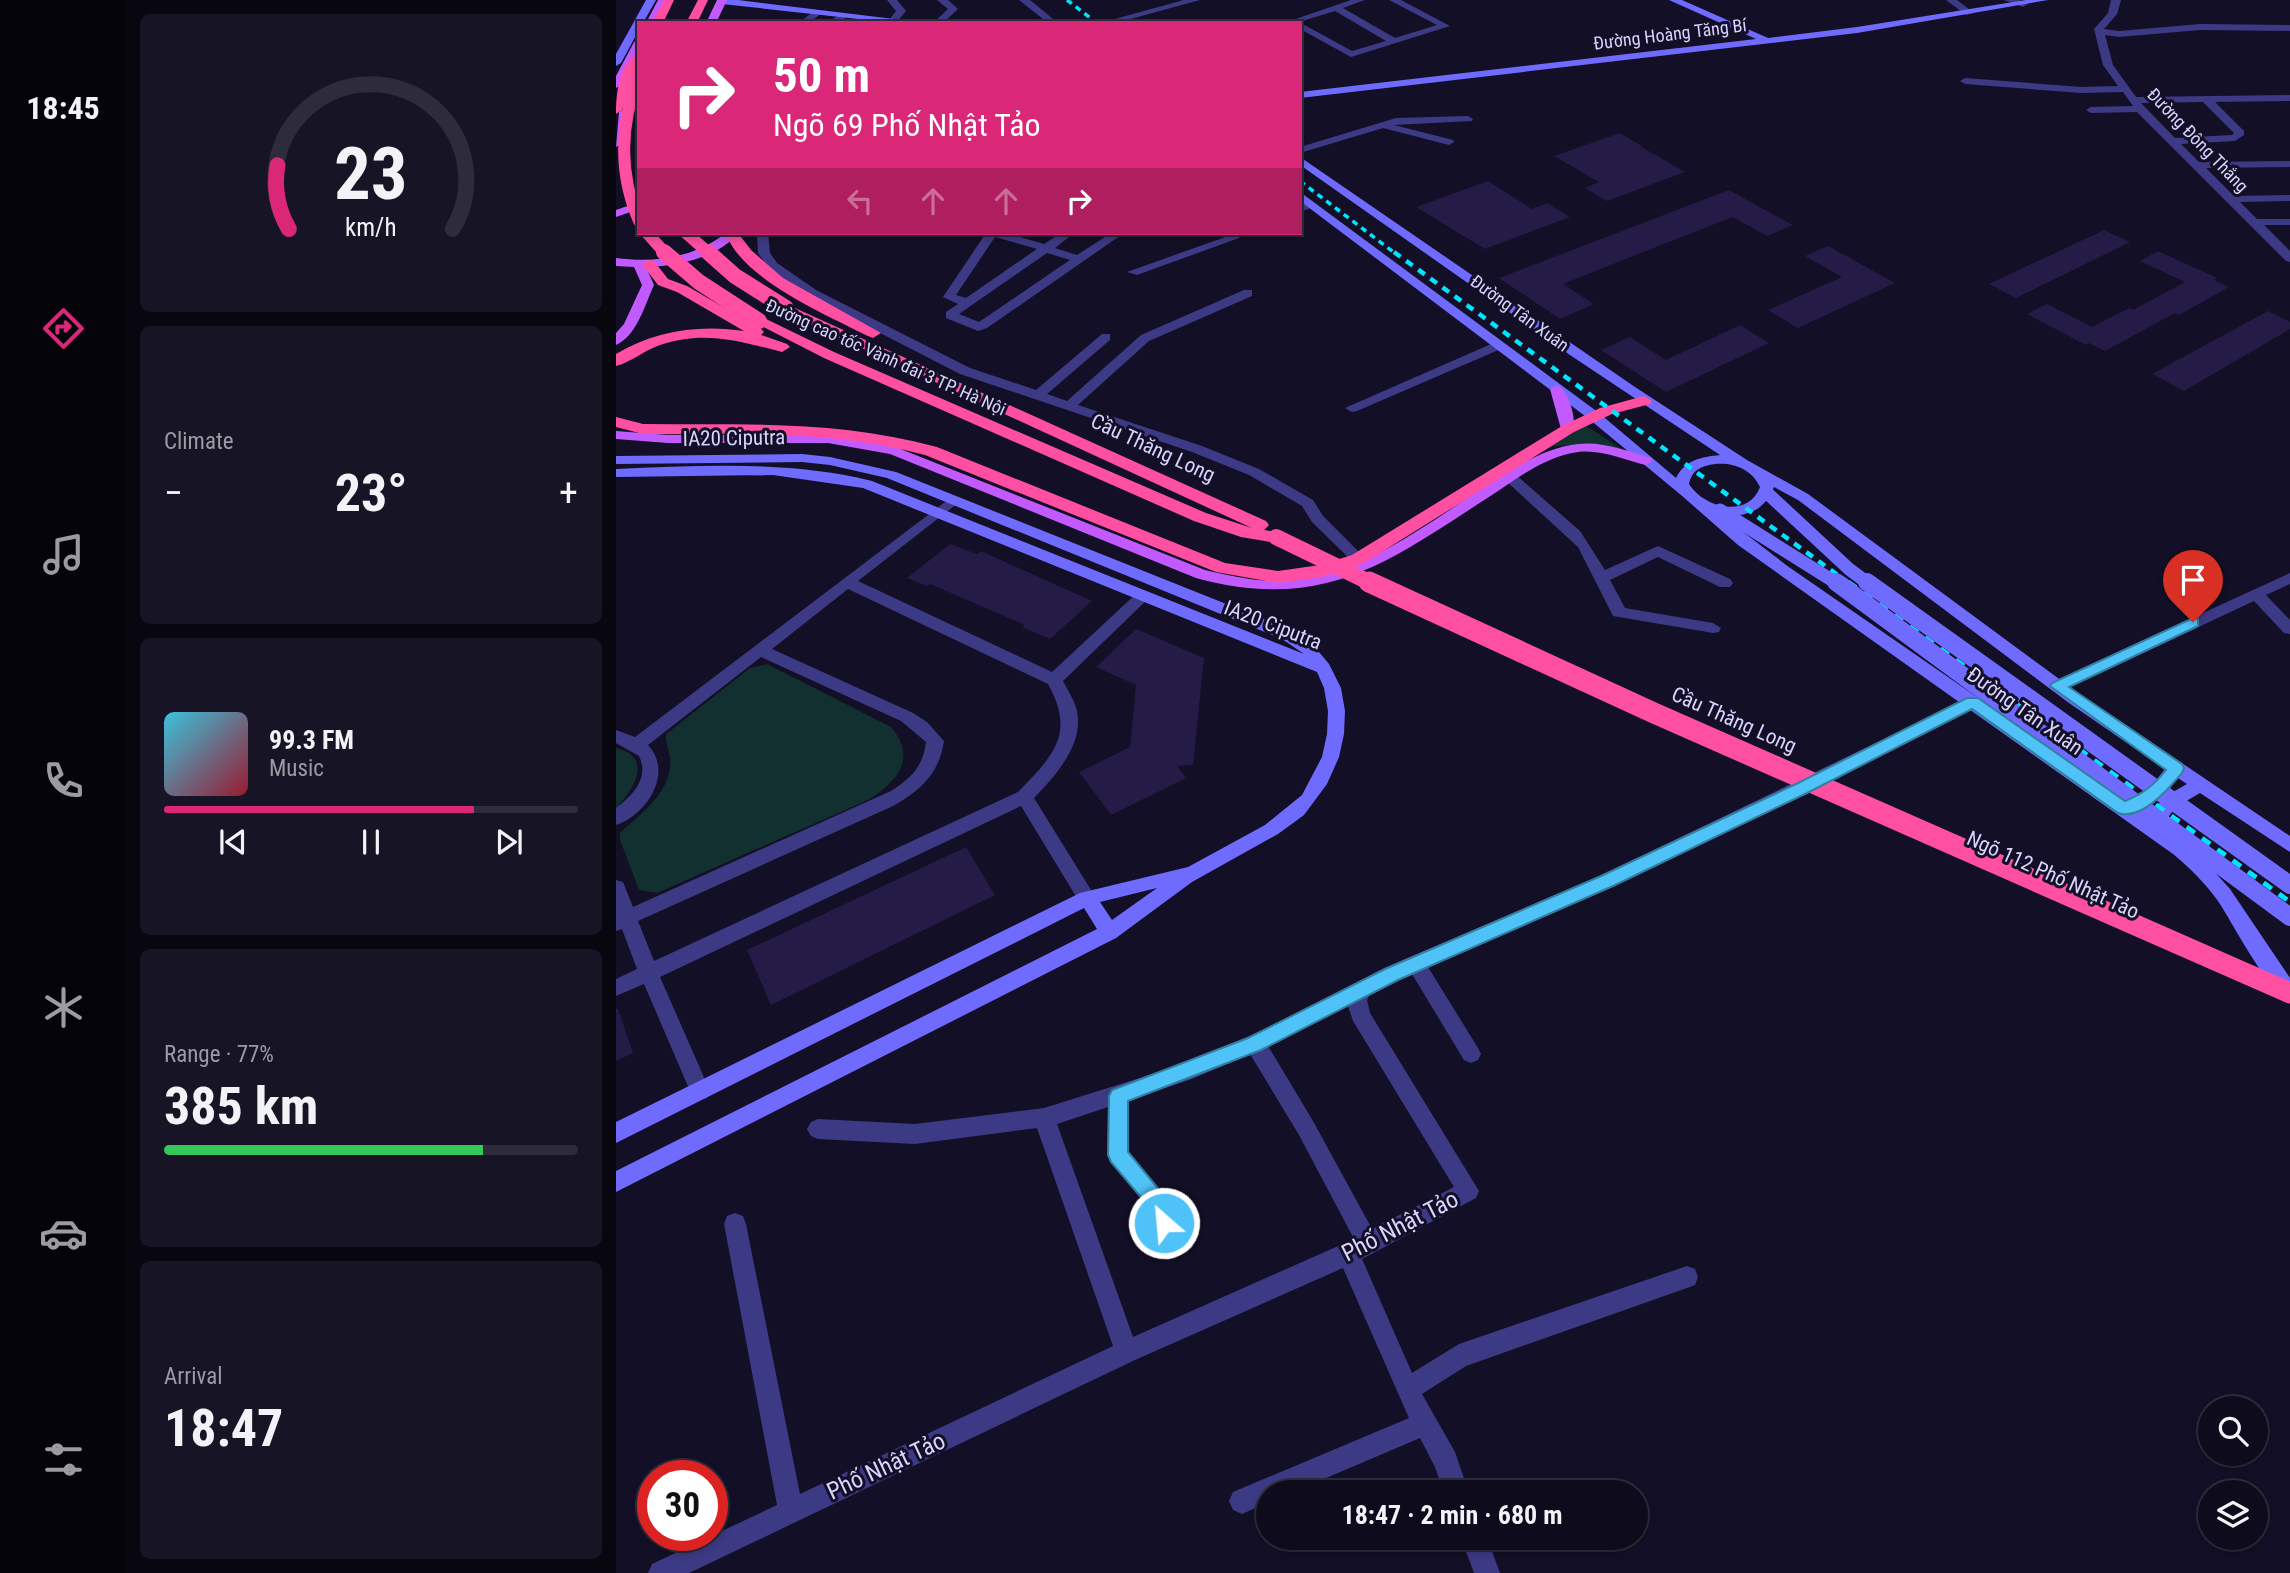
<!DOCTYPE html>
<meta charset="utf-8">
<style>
body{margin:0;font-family:"Roboto Condensed",sans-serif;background:#171425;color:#f1f3f6;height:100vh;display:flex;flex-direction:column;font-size:26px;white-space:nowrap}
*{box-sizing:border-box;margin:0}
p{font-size:23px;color:#9b9ba3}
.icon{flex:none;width:38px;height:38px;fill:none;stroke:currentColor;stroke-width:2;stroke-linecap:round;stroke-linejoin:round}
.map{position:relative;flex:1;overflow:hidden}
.drawer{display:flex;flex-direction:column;gap:14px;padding:14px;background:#08060f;width:490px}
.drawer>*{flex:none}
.banner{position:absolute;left:21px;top:21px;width:665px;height:214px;border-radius:0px;box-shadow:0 4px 10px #0003,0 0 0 2px #2e2b3b;background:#db2777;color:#fff;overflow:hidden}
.tools{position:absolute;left:1582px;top:1396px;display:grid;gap:14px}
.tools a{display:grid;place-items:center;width:70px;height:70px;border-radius:50%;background:#0e0b1c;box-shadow:0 4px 10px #0003,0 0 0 2px #2e2b3b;font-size:35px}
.speed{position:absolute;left:21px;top:1460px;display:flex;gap:14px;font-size:35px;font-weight:700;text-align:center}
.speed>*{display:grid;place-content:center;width:91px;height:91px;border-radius:50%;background:#0e0b1c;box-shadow:0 4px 10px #0003,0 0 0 2px #2e2b3b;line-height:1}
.speed .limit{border:10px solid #d22;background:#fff;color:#111}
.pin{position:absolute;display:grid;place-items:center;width:60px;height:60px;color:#fff;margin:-72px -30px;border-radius:50% 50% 50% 0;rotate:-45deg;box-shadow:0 0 7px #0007}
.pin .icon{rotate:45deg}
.me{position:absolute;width:77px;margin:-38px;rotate:333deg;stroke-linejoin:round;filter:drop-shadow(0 0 5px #0008)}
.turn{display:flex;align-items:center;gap:24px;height:147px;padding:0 21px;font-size:32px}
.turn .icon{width:91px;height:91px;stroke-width:2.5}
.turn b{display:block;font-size:49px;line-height:60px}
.lanes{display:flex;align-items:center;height:66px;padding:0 21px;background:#0003;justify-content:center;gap:35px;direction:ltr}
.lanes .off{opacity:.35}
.big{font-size:52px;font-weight:700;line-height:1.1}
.drawer .widget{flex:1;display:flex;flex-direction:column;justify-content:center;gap:10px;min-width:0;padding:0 24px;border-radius:10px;background:#171425}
.drawer .dial{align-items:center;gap:0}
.dial svg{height:182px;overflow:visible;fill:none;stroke:#2e2b3b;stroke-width:7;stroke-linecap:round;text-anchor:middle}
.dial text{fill:#f1f3f6;stroke:none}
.song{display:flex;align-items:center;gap:21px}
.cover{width:84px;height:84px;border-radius:10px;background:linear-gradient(135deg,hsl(190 70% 55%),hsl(350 70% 35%))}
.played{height:7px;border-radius:4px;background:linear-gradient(90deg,#db2777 75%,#2e2b3b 75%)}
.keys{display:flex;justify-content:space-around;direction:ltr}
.heat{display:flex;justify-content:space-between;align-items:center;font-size:38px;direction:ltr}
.charge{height:10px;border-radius:5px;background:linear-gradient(90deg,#34c759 77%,#2e2b3b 0)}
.trip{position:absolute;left:640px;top:1480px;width:392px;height:70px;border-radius:35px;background:#0e0b1c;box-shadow:0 4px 10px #0003,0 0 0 2px #2e2b3b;font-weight:700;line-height:70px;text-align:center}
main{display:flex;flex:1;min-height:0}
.dock{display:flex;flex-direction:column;width:126px;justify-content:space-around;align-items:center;background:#06040b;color:#9b9ba3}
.dock .icon{width:49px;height:49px}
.dock .active{color:#db2777}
.dock b{font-size:32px;color:#f1f3f6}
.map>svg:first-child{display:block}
</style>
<main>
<nav class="dock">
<b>18:45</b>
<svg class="icon active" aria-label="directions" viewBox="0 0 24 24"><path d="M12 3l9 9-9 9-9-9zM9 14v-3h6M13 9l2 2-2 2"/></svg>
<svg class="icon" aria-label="music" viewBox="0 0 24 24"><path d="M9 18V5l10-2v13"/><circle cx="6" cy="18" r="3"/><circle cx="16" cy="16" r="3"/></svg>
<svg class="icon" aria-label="phone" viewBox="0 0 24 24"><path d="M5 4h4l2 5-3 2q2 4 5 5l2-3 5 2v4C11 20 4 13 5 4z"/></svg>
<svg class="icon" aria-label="climate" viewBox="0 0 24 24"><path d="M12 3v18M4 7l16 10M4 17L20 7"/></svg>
<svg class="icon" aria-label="car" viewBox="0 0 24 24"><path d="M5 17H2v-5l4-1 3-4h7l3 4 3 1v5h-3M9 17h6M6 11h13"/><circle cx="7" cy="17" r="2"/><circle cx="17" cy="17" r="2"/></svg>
<svg class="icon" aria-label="filters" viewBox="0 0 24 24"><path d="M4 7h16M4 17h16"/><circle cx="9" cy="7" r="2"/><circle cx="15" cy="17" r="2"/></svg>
</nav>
<section class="drawer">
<div class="widget dial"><svg viewBox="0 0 100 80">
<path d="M14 69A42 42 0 1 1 86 69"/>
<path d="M14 69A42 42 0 0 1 9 41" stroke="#db2777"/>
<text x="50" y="56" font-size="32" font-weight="700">23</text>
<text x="50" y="72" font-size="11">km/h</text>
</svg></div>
<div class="widget"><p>Climate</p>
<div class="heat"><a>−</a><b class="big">23°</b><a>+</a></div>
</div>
<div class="widget">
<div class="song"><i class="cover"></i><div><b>99.3 FM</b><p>Music</p></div></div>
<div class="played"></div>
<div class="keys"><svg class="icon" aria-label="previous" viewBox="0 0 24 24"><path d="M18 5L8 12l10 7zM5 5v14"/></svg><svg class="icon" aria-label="pause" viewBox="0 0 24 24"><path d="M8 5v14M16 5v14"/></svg><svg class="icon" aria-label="next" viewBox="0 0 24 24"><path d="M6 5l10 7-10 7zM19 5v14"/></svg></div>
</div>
<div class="widget"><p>Range · 77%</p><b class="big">385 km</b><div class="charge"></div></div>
<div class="widget"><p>Arrival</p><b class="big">18:47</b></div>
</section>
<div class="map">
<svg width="1674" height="1573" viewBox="0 0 1674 1573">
<rect width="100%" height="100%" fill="#130f26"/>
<!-- green -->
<path fill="#12302f" d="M969,425L1009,451C983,442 961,444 933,447Z
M151,664L275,727C302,758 281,782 252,800L41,893L23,890L4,840V833C23,815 51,796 54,767C56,756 49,745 50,734L134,668Z
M0,748C38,757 18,790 0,808Z"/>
<!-- building -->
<path fill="#241b47" d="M1004,133L1026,146H1024L1069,172L991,201L969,188L983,182L938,156Z
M872,181L916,209L931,203L954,217L869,249L800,207Z
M1113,190L1177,225L1151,236L1117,217L1045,245L947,284L978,304L944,319L883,278Z
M1488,230L1514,242L1400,298L1373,284Z
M1212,246L1279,283L1182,328L1152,310L1226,277L1189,256Z
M1542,251L1601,278L1598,280L1613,287L1563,315L1559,313L1489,351L1473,343L1470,345L1411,314L1431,304L1476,327L1513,308L1517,310L1569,282L1524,261Z
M1652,311L1674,322V329L1568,391L1536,374Z
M1124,325L1153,343L1050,392L985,350L1014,337L1050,360Z
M334,544L361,554L365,551L476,601L434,639L406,627L409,625L314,584L311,586L291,578Z
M520,629L588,658L577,765L561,766L570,778L495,815L463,772L514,747L520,685L480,667Z
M350,847L379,895L155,1005L131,950Z
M0,1009H2L17,1053L0,1061Z"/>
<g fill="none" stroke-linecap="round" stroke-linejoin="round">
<!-- street -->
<path fill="#3d3a85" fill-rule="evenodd" d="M271,0H281L290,11L281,22L273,20L280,11Z
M321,0H332L342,9L327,23H317L332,9Z
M403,0H414L442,23H432Z
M568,0H584L500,23H484Z
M735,0H749L727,8L779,38L821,25L773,0H785L834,26L735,57L684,29V23H668ZM719,11L770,41L736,51L683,22Z
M1330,0H1341L1358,13L1350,15Z
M1388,0H1403L1412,4L1407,7Z
M1495,0H1505L1501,14L1488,29L1503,31L1584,24L1674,25V31L1584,30L1503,37L1489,35L1497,65L1520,97L1674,95V101L1599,102L1628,131V135L1619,141L1565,144L1583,162L1674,161V167L1590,168L1618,196L1674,195V201L1624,202L1641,219H1674V225H1648L1674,251V262L1670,261L1521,112L1475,113L1470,110L1475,107L1517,106L1507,92L1465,93L1349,84L1344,81L1349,78L1465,87L1502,86L1487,65L1478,29L1492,13ZM1587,102L1618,133L1616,135L1559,138L1525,103Z
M199,10L207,12L193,23H183Z
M225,13L233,15L223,23H212Z
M852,116L857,119L856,121L778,125L837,140L838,142L833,145L767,128L684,153V147L780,118Z
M693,203L703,205L684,212V205Z
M111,233H152L154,253L161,263L200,290L354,368L420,390L486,334H494V340L431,394L451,401L525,335L628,290H636V296L533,341L462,405L586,446L643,469L697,500L707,516L750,559L742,564L737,562L696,522L686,506L633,475L576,452L344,374L192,296L153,269L142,253L141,236L116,237Z
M370,233H391L428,244L445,233H458L439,248L461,255L495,233H508L371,328L362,331L330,318V312L342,304L327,297ZM379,237L421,249L350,298L340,295ZM431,253L454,260L363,322L343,314Z
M612,233H624L623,238L521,275L511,272L612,236Z
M882,341L887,342V348L741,411L736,412L729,408Z
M894,473L899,474L964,531L989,570L1042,546L1114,579L1117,583L1114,587H1104L1042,557L994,580L1009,608L1097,623L1105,628L1103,632L1097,633L997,616L962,547L889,480V474Z
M337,496L344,500L342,503L242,581L436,672L522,592H532L535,596L447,681C452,691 459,701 461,711C468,745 439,776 418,798L480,898L478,903L471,906L464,903L405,806L44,977L94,1091L91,1098L84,1100L77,1098L28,984L0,996V979L21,969L6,929L0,931V880L7,882L17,907L275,791C295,778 307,767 310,742L285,721L145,657L32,745C58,772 31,815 0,825V808C16,796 34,778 23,756L0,743V730L19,737ZM232,589L432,684C460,734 437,756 402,792L38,961L22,921L277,806C305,790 323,774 328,741L311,722L297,713L156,649Z
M1674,573V584L1650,595L1674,620V634L1668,633L1638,601L1448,690L1442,692L1434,686L1436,682Z
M1357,696L1365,702L1363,706L1191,794L998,886L812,967L862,1048L865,1054L862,1060L855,1063L848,1060L796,974L754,994L751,1000L754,1013L863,1191L860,1198L746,1259L796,1373L843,1344L1071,1266L1079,1269L1082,1277L1079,1285L1071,1288L850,1366L806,1394L839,1452L853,1493H828L819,1467L804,1438L675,1493H653V1502L626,1514L617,1510L613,1501L617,1492L793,1418L727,1268L519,1360L73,1573H32L36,1564L161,1505L108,1224L111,1216L119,1213L127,1216L130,1224L184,1494L497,1346L421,1128L299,1144L202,1139L195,1136L191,1129L195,1122L202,1119L299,1124L428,1108L565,1065L661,1024L768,968L984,876ZM732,1006L737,1021L838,1187L756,1229L697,1121L652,1046ZM634,1054L683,1135L738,1239L517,1337L441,1124L492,1107L491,1155L533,1209L547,1250L555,1253L563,1250L566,1242L550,1196L513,1152V1100L576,1079Z
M845,1538H871L884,1573H858Z"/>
<!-- secondary -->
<path fill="#6f6bff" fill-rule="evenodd" d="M30,0H40L27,23H23V30L5,63L0,66V54Z
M102,0H122L311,23H279L106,4Z
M1053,0H1066L1152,38L1241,27L1410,0H1432L1241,33L684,98V92L1140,39Z
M684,157L1019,387L1131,460L1192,494L1465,695L1674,836V852L1584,793L1560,807L1546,825L1587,859L1614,889L1674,978V1000C1652,993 1617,923 1602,901C1589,883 1574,868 1557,854L1122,545L1065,495L973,419L684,201V192L983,413L1060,478C1069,460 1085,457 1104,455L954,355L684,165ZM1099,464C1117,462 1136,469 1144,487C1132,519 1088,508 1073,484C1076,470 1085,466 1099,464ZM1158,487L1182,500L1453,703L1549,769L1535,787L1510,800L1170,565L1104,514C1128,519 1149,511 1158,487ZM1562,778L1571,784L1548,797L1533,816L1523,809L1547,797Z
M186,454L214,457L280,472L678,631L698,646L713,664L725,688L729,711L728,734L723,757L711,784L688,815L662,834L576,882L500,938L0,1192V1171L481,929L468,908L0,1143V1122L464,893L572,867L649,825L686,795L706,757L711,734L712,711L708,688L701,672L247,488L157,475L0,477V469C85,466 172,460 256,481L688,654L666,639L271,478L214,465L186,462L0,464V456ZM541,888L496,920L484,902Z"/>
<!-- primary -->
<path fill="#c25bff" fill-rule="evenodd" d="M42,0H52L39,23H30Z
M101,0H111L100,23H90Z
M23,39V51L5,85L0,88V76L18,42Z
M8,109L13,112L5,144L0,147L3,112Z
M23,202V209L0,217V210Z
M110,233H123C100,258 63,266 30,267L38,285C29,304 21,336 0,345V333L8,324L26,285L18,267L0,266V258C40,263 77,258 110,233Z
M941,385C953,390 961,420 957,432L952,433L945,429L934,389Z
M0,431L52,435H212L277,446L589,570C615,576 641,582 668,581C743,578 809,525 870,486C898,468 927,448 962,444C986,441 1012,451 1035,458L1037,461L1030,465C1008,460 985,449 962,452C930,456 902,478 876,495C772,562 709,613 580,578L274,454L212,443H52L0,439Z"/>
<!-- highway -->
<path fill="#ff4fa3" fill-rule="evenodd" d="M48,0H58L47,23H36Z
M82,0H92L81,23H70Z
M23,52V66L6,110L0,114C0,94 3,62 23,52Z
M110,233H122L135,250L167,278L265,333L257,338L252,336C211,315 124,278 110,233Z
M33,260L38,261L52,279L71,286L145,329L148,332L145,335L171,344L174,347L166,352C123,341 88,330 44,345C29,350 15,362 0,366V354C38,331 83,324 128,331L61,292L42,285L26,264Z
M170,304L650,521L653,525L648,530L666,533L669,537L660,543L625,537L578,521L208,358L136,321L138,318H148L218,352L590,513L636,528L165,311L163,308Z
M1028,396L1036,401L1034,404L996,414L958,432L748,563L706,577L662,583L600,572L309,455C216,429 122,435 27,434L0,427V417L27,424C129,425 222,420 321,447L609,563L662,571L704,565L736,555L946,426L984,408Z"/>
<!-- rail-far2 -->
<path stroke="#00e5ff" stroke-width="3.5" stroke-dasharray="6 5" stroke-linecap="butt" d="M451,0L481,23
M684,181L780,254"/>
<!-- rail-far1 -->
<path stroke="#00e5ff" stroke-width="4.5" stroke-dasharray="8 7" stroke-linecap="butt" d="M778,252L1234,584"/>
<!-- rail -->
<path stroke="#00e5ff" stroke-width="5" stroke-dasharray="10 9" stroke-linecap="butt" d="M1232,582L1674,902"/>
<!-- secondary-bridge-far1 -->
<path stroke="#6f6bff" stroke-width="13" d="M1150,492L1233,569L1253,584
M1104,510L1222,584"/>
<!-- secondary-bridge -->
<path stroke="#6f6bff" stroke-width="18" d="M1220,582L1674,917
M1251,582L1674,885"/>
<!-- highway-bridge-far2 -->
<path stroke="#ff4fa3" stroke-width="12" d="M23,75C4,124 2,172 23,221
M31,233L50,254
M70,233L94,254"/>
<!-- highway-bridge-far1 -->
<path stroke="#ff4fa3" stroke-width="16" d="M48,252L83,282L143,321
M92,252L119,276L170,308
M660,537L757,584"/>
<!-- highway-bridge -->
<path stroke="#ff4fa3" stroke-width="21" d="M753,582L1038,713L1674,993"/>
</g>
<!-- route -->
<path fill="#4fc3f7" stroke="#337fa1" stroke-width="2" d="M1577,618L1582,619V626L1453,687L1566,764L1568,768L1566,773C1553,788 1526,821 1502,813L1356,709L1191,793L997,886L782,980L645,1050L512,1101V1152L549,1197L558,1223L555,1230L548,1232L541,1230L534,1208L495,1162L492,1155L493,1096L496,1090L632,1038L769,969L985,876L1180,784L1351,698H1362L1509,801C1527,794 1538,785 1550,770L1434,686L1436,683Z"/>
<g text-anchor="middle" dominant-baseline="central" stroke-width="6" stroke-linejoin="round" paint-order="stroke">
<!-- far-street labels -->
<g font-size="18" fill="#d9d4ff" stroke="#130f26">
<text transform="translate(1054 34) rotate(-7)">Đường Hoàng Tăng Bí</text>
<text transform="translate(1582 140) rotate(46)">Đường Đông Thắng</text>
<text transform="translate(904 313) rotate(36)">Đường Tân Xuân</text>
<text transform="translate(270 357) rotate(24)">Đường cao tốc Vành đai 3 TP. Hà Nội</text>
</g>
<!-- street labels -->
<g font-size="21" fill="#d9d4ff" stroke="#130f26">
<text transform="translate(118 438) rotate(-1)">IA20 Ciputra</text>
<text transform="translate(537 448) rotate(25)">Cầu Thăng Long</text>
<text transform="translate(657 625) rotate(21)">IA20 Ciputra</text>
<text transform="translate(1409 711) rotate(35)">Đường Tân Xuân</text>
<text transform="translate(1118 720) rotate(24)">Cầu Thăng Long</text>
<text transform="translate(1437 875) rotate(24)">Ngõ 112 Phố Nhật Tảo</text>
</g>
<!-- near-street labels -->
<g font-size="24" fill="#d9d4ff" stroke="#130f26">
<text transform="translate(784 1226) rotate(-27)">Phố Nhật Tảo</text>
<text transform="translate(270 1466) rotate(-25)">Phố Nhật Tảo</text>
</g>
</g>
</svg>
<div class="tools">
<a><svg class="icon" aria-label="search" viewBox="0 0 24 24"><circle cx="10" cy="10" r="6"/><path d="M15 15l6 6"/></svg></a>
<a><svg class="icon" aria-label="layers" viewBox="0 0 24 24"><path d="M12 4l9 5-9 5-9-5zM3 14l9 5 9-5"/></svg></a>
</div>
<div class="speed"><div class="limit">30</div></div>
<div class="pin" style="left:1577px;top:622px;background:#d93025"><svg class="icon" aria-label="arrive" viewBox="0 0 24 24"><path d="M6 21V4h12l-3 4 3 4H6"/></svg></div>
<svg class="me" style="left:548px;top:1223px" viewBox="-20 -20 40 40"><circle r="17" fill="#4fc3f7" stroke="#fff" stroke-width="3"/><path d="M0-11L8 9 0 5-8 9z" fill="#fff"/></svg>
<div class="trip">18:47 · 2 min · 680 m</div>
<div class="banner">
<div class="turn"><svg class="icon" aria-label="right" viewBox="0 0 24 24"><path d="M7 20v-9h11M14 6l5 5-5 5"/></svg><div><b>50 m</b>Ngõ 69 Phố Nhật Tảo</div></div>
<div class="lanes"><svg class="icon off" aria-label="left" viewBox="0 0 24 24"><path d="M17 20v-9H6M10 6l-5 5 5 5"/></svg><svg class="icon off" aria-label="ahead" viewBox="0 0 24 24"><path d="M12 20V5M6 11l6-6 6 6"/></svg><svg class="icon off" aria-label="ahead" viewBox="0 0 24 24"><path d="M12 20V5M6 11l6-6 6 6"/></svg><svg class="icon" aria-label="right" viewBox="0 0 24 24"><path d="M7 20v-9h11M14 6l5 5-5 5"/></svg></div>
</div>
</div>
</main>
